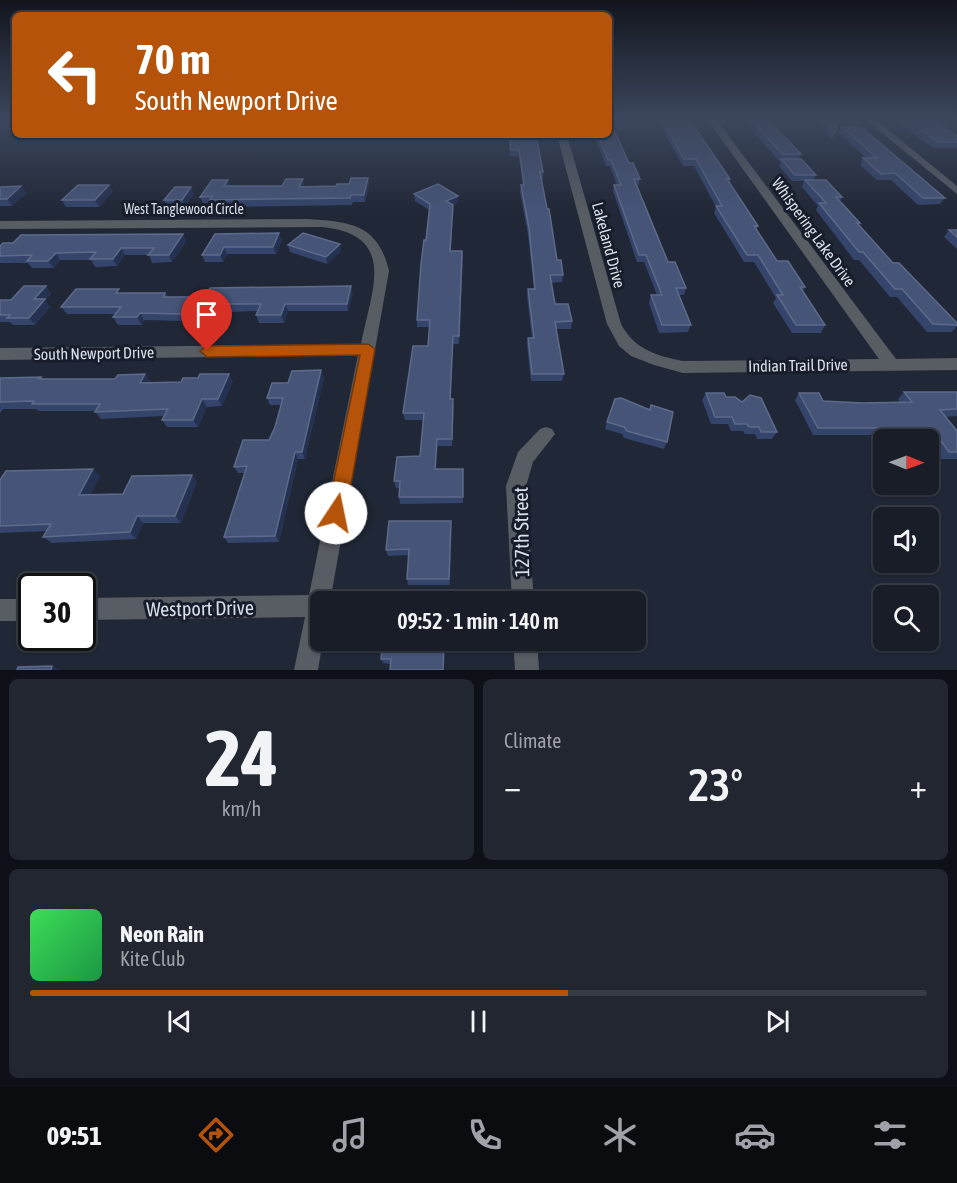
<!DOCTYPE html>
<meta charset="utf-8">
<style>
body{margin:0;font-family:"Asap Condensed",sans-serif;background:#212630;color:#f1f3f6;height:100vh;display:flex;flex-direction:column;font-size:22px;white-space:nowrap}
*{box-sizing:border-box;margin:0}
p{font-size:20px;color:#9fa2a8}
.icon{flex:none;width:33px;height:33px;fill:none;stroke:currentColor;stroke-width:2;stroke-linecap:round;stroke-linejoin:round}
.map{position:relative;height:670px;overflow:hidden}
.details{display:flex;flex-direction:column;gap:9px;padding:9px;background:#0d1016;flex:1}
.details>*{flex:none}
.top-card{position:absolute;left:12px;top:12px;width:600px;height:126px;border-radius:9px;box-shadow:0 2px 4px #0004,0 0 0 2px #363b45;background:#b45309;color:#fff;overflow:hidden}
.needle{width:39px;rotate:91deg}
.tools{position:absolute;left:873px;top:429px;display:grid;gap:12px}
.tools a{display:grid;place-items:center;width:66px;height:66px;border-radius:9px;background:#181d28;box-shadow:0 2px 4px #0004,0 0 0 2px #363b45;font-size:30px}
.speed{position:absolute;left:18px;top:573px;display:flex;gap:12px;font-size:30px;font-weight:700;text-align:center}
.speed>*{display:grid;place-content:center;width:78px;height:78px;border-radius:50%;background:#181d28;box-shadow:0 2px 4px #0004,0 0 0 2px #363b45;line-height:1}
.speed .limit{border:3px solid #111;border-radius:9px;background:#fff;color:#111}
.pin{position:absolute;display:grid;place-items:center;width:51px;height:51px;color:#fff;margin:-62px -26px;border-radius:50% 50% 50% 0;rotate:-45deg;box-shadow:0 0 6px #0007}
.pin .icon{rotate:45deg}
.me{position:absolute;width:66px;margin:-33px;rotate:11deg;stroke-linejoin:round;filter:drop-shadow(0 0 4px #0008)}
.turn{display:flex;align-items:center;gap:21px;height:126px;padding:0 24px;font-size:27px}
.turn .icon{width:78px;height:78px;stroke-width:2.5}
.turn b{display:block;font-size:42px;line-height:51px}
.big{font-size:45px;font-weight:600;line-height:1.1}
.details .tile{flex:1;display:flex;flex-direction:column;justify-content:center;gap:9px;min-width:0;padding:0 21px;border-radius:9px;background:#212630}
.details .dial{align-items:center;gap:0}
.dial b{font-size:78px;line-height:1}
.song{display:flex;align-items:center;gap:18px}
.cover{width:72px;height:72px;border-radius:9px;background:linear-gradient(135deg,hsl(130 70% 55%),hsl(140 70% 35%))}
.played{height:6px;border-radius:3px;background:linear-gradient(90deg,#b45309 60%,#363b45 60%)}
.keys{display:flex;justify-content:space-around;direction:ltr}
.heat{display:flex;justify-content:space-between;align-items:center;font-size:33px;direction:ltr}
.details .tiles{flex:1;display:grid;gap:9px;grid-template-columns:1fr 1fr}
.tile:last-child{grid-column:span 2}
.trip{position:absolute;left:310px;top:591px;width:336px;height:60px;border-radius:9px;background:#181d28;box-shadow:0 2px 4px #0004,0 0 0 2px #363b45;font-weight:600;line-height:60px;text-align:center}
.tab-bar{display:flex;height:96px;justify-content:space-around;align-items:center;background:#0a0c10;color:#9fa2a8}
.tab-bar .icon{width:42px;height:42px}
.tab-bar .on{color:#b45309}
.tab-bar b{font-size:27px;color:#f1f3f6}
.map>svg:first-child{display:block}
</style>
<div class="map">
<svg width="957" height="670" viewBox="0 0 957 670">
<rect width="100%" height="100%" fill="#202736"/>
<g fill="none" stroke-linecap="round" stroke-linejoin="round">
<!-- minor -->
<path fill="#585c63" fill-rule="evenodd" d="M707,119H716L896,359L957,358V370L683,373L654,365L631,356L619,346L607,324L557,135H567L621,324C634,349 657,356 683,361L879,359Z
M865,119H875L957,186V194Z
M308,219C351,222 378,224 389,271L330,602H321V640H323L318,670H294L305,617L82,620V598L309,595L358,355L0,360V348L361,344C371,291 399,235 322,227L0,229V221Z
M546,427L552,429L555,434L533,462L526,486L534,602H512L506,486L518,452L540,429Z
M0,599H32V621H0Z
M513,640H537L539,670H515Z"/>
</g>
<!-- wall -->
<path fill="#34446b" d="M657,119H661L730,179L729,182L758,226L756,231L777,261L805,287L803,292L825,325L821,333H792L773,303L776,298L754,262H744L714,213L716,207L694,166H683Z
M742,119H767L801,154L799,159L816,175L813,180L842,197L840,201L860,223L859,225L893,263L957,323V326L952,332H927L897,297H890L859,260H854L816,210L818,206L802,187L804,181H792L779,166L781,161H779Z
M813,119H838L835,133L832,139Z
M898,119H932L957,136V148H934L899,124Z
M842,127L945,198L940,204L918,205L891,180H877L860,165L863,158H866L839,133Z
M509,135H536L543,172V179H541L547,209L557,260L563,275L562,282L551,283L555,304L572,321L571,329H556L564,374L562,381H531L527,345L528,338H532L527,296L528,289H534L528,235L520,192L521,185H523L519,156H510Z
M594,135H609L640,179L638,186H636L653,227L668,262L686,288L684,295H679L691,325L688,332L659,333L649,303L651,295H657L644,262H637L613,191L614,185H617L610,166H606Z
M368,178L369,185L365,202H353L352,205L213,207L212,203H203L200,197L231,186H304V187L336,186L349,184Z
M21,186L26,193L12,206H0V187Z
M113,191L99,207H66L62,200Z
M194,193L185,207H167L164,200Z
M414,194L458,202L453,205L451,251H462L463,258L459,344H453L451,399L454,406L452,446H438L436,469H463V503L400,504L399,497L400,488H396L394,481L420,456L423,420H405L403,413L428,346L429,327H417V320L429,210L415,201Z
M949,230H957V249L944,237Z
M183,234L186,242L172,262L152,263L149,255H125L117,266L95,267L91,260H60L54,268H32L28,263H0V246Z
M215,234L282,240L276,254H227L223,262H205L202,255Z
M288,245L341,251L327,264L290,252Z
M46,286L51,294L45,300L50,307L35,325H13L10,322H0V300H11Z
M122,293H165L168,297L353,293L348,311H288L284,323H259L256,315L258,311L227,312L222,322L144,320L142,325H118L113,317L116,314H67L61,307Z
M145,374L150,381L149,383L233,381L222,406L207,407L198,427H167L162,420L164,416L101,419L95,412L96,411H39L36,409H3L0,413V378L41,377L43,379H115Z
M324,378L305,459H298L279,542L228,543L224,537L244,473H238L234,467L269,440L275,427L281,405H270L267,398L288,383Z
M904,392H957V416L946,417L957,431V459H941L930,445H928V440H895L892,435H813L795,400L799,393L823,401L862,403L900,402L898,399Z
M706,393L726,397L777,432L772,439H757L755,434H745L743,431H731L728,424H711L702,400Z
M607,422L667,442L664,449L624,438L622,434L605,429Z
M192,475L197,482L181,523H143L136,539L52,543L43,537L47,531L0,533V480L100,476L90,495L123,494Z
M451,521L450,585H408L407,579L409,555L388,556L386,550Z
M383,640H445L444,670H390V664L383,663L381,659Z"/>
<!-- shaded-wall -->
<path fill="#253150" d="M368,178L369,185L365,202L364,195Z
M303,179L304,186L301,193L299,187Z
M228,180L231,186H224Z
M109,185L113,191L99,207L95,200Z
M21,186L26,193L12,206L7,199Z
M191,187L194,193L185,207L182,200Z
M458,196V202L453,205L450,258L446,201Z
M279,233L282,240L276,254L273,247Z
M183,234L186,242L172,262L169,255Z
M340,244L341,251L327,264L326,257Z
M224,247L227,254L223,262L220,255Z
M121,248L125,255L117,266L113,259Z
M56,253L60,260L54,268L48,261Z
M46,286L51,294L45,300L50,307L35,325L29,318L34,299Z
M351,286L353,293L348,311L347,304Z
M224,304L227,312L222,322L219,315Z
M285,304L288,311L284,323L281,315Z
M140,313L144,320L142,325L137,317Z
M453,336V344L451,406L450,399Z
M321,370L324,378L305,459L302,452Z
M145,374L150,381L145,390L140,383Z
M229,374L233,381L222,406L218,399Z
M202,399L207,407L198,427L193,420Z
M437,439L438,446L436,476L435,469Z
M295,452L298,459L279,542L275,536Z
M93,469L100,476L86,502L79,495Z
M192,475L197,482L181,523L175,516Z
M137,516L143,523L136,539L130,532Z
M451,521L452,527L450,585L449,579Z
M444,640H445L444,670H443Z
M52,666L60,670H51Z"/>
<!-- building -->
<path fill="#465478" stroke="#5d6a8a" stroke-width="1.5" d="M609,119L629,163H633L640,179H634L668,262H675L686,288H676L691,325H662L651,295H662L646,255H639L614,185H621L611,160H608L598,135H609Z
M661,119H689L730,179H727L758,226H754L777,261H788L805,287H800L825,325H796L777,295H783L758,255H747L716,206H722L696,159H684Z
M750,119H767L801,154H782Z
M822,119H838L835,133Z
M906,119H932L957,136V142H938Z
M842,127H861L945,198H923L895,173L881,174L863,158H877Z
M509,135H536L543,172H540L547,209H549L557,260H561L563,275H550L555,304H568L572,321L555,322L564,374H532L528,338H534L528,289H535L529,228L521,185H524L519,150H511Z
M781,159H801L816,175H795Z
M351,178H368L364,195H351L350,198L210,200L212,196L200,197L212,180H228L224,186H282L286,179H303L299,187L336,186L337,184H349Z
M805,180H826L842,197H836L860,223H857L893,263H899L957,323V325L933,324L902,289H895L863,252H859L819,203H826Z
M438,184L458,196L446,201L453,205L450,251H462L459,336H453L450,399H453L452,439H437L435,469H463V497H399L400,481H394L397,457L420,456L424,413H403L413,346H428L430,320H417L421,264L424,240H426L430,204L414,194Z
M78,185H109L95,200H62Z
M21,186L7,199H0V187Z
M175,187H191L182,200H164Z
M949,230H957V237Z
M279,233L273,247H224L220,255H202L215,234Z
M303,233L340,244L326,257L288,245Z
M183,234L169,255H148L154,248H121L113,259H90L96,252L56,253L48,261H27L32,255L0,256V246L3,243H13L21,235Z
M24,286H46L34,299H45L29,318H7L10,315H0V300H11Z
M351,286L347,304H285L281,315H256L261,304H224L219,315L140,313L137,317H113L121,307H61L76,289H119L116,293H165L163,297H206L210,288Z
M321,370L302,452H295L275,536L224,537L247,466L234,467L243,440H269L275,427L283,398H267L272,383H288L292,371Z
M145,374L140,383L181,382L183,378H198L200,374H229L218,399H202L193,420H162L168,409L95,412L100,404H32L34,401L0,402V378L41,377L39,379H115L118,375Z
M904,392H957V409L940,410L957,431V452H949L938,437L905,438L899,428H818L799,393H819L823,401L862,403L912,402Z
M706,393H724L726,397H735L742,402L750,395L761,398L777,432H761L759,427H749L747,424H735L732,417H715Z
M621,398L650,410L651,405L673,412L667,442L627,431L624,427L607,422L615,399Z
M93,469L79,495L123,494L132,476L192,475L175,516H137L130,532L43,537L51,524L0,526V480L6,471Z
M389,521H451L449,579H407L409,549L386,550Z
M383,640H444L443,670H390L391,659H381Z
M52,666L51,670H17L18,667Z"/>
<!-- sky -->
<linearGradient id="sky" x2="0" y2="1"><stop stop-color="#12151e"/><stop offset="0.56" stop-color="#3c475d"/><stop offset="1" stop-color="#3c475d" stop-opacity="0"/></linearGradient>
<rect width="957" height="213" fill="url(#sky)"/>
<!-- route -->
<path fill="#b45309" stroke="#753606" stroke-width="1.5" d="M368,344L375,349L346,513L343,519L336,522L330,519L327,513L360,355L207,357L200,351L207,346Z"/>
<g text-anchor="middle" dominant-baseline="central" stroke-width="6" stroke-linejoin="round" paint-order="stroke">
<!-- far-street labels -->
<g font-size="14" fill="#dadfe9" stroke="#171d2b">
<text x="184" y="209">West Tanglewood Circle</text>
</g>
<!-- street labels -->
<g font-size="16" fill="#dadfe9" stroke="#171d2b">
<text transform="translate(814 232) rotate(54)">Whispering Lake Drive</text>
<text transform="translate(609 245) rotate(75)">Lakeland Drive</text>
<text transform="translate(94 353) rotate(-1)">South Newport Drive</text>
<text transform="translate(798 365) rotate(-1)">Indian Trail Drive</text>
</g>
<!-- near-street labels -->
<g font-size="20" fill="#dadfe9" stroke="#171d2b">
<text transform="translate(521 532) rotate(-91)">127th Street</text>
<text transform="translate(200 608) rotate(-1)">Westport Drive</text>
</g>
</g>
</svg>
<div class="tools">
<a><svg class="needle" viewBox="-14 -14 28 28"><path d="M0-13l5 13h-10z" fill="#e53935"/><path d="M0 13l5-13h-10z" fill="#9fa2a8"/></svg></a>
<a><svg class="icon" aria-label="sound" viewBox="0 0 24 24"><path d="M4 9h4l5-4v14l-5-4H4zM17 9q2 3 0 6"/></svg></a>
<a><svg class="icon" aria-label="search" viewBox="0 0 24 24"><circle cx="10" cy="10" r="6"/><path d="M15 15l6 6"/></svg></a>
</div>
<div class="speed"><div class="limit">30</div></div>
<div class="pin" style="left:207px;top:351px;background:#d93025"><svg class="icon" aria-label="arrive" viewBox="0 0 24 24"><path d="M6 21V4h12l-3 4 3 4H6"/></svg></div>
<svg class="me" style="left:336px;top:513px" viewBox="-20 -20 40 40"><circle r="19" fill="#fff"/><path d="M0-13L10 11 0 6-10 11z" fill="#b45309"/></svg>
<div class="trip">09:52 · 1 min · 140 m</div>
<div class="top-card">
<div class="turn"><svg class="icon" aria-label="left" viewBox="0 0 24 24"><path d="M17 20v-9H6M10 6l-5 5 5 5"/></svg><div><b>70 m</b>South Newport Drive</div></div>
</div>
</div>
<section class="details">
<div class="tiles">
<div class="tile dial"><b>24</b><p>km/h</p></div>
<div class="tile"><p>Climate</p>
<div class="heat"><a>−</a><b class="big">23°</b><a>+</a></div>
</div>
<div class="tile">
<div class="song"><i class="cover"></i><div><b>Neon Rain</b><p>Kite Club</p></div></div>
<div class="played"></div>
<div class="keys"><svg class="icon" aria-label="previous" viewBox="0 0 24 24"><path d="M18 5L8 12l10 7zM5 5v14"/></svg><svg class="icon" aria-label="pause" viewBox="0 0 24 24"><path d="M8 5v14M16 5v14"/></svg><svg class="icon" aria-label="next" viewBox="0 0 24 24"><path d="M6 5l10 7-10 7zM19 5v14"/></svg></div>
</div>
</div>
</section>
<nav class="tab-bar">
<b>09:51</b>
<svg class="icon on" aria-label="directions" viewBox="0 0 24 24"><path d="M12 3l9 9-9 9-9-9zM9 14v-3h6M13 9l2 2-2 2"/></svg>
<svg class="icon" aria-label="music" viewBox="0 0 24 24"><path d="M9 18V5l10-2v13"/><circle cx="6" cy="18" r="3"/><circle cx="16" cy="16" r="3"/></svg>
<svg class="icon" aria-label="phone" viewBox="0 0 24 24"><path d="M5 4h4l2 5-3 2q2 4 5 5l2-3 5 2v4C11 20 4 13 5 4z"/></svg>
<svg class="icon" aria-label="climate" viewBox="0 0 24 24"><path d="M12 3v18M4 7l16 10M4 17L20 7"/></svg>
<svg class="icon" aria-label="car" viewBox="0 0 24 24"><path d="M5 17H2v-5l4-1 3-4h7l3 4 3 1v5h-3M9 17h6M6 11h13"/><circle cx="7" cy="17" r="2"/><circle cx="17" cy="17" r="2"/></svg>
<svg class="icon" aria-label="filters" viewBox="0 0 24 24"><path d="M4 7h16M4 17h16"/><circle cx="9" cy="7" r="2"/><circle cx="15" cy="17" r="2"/></svg>
</nav>
